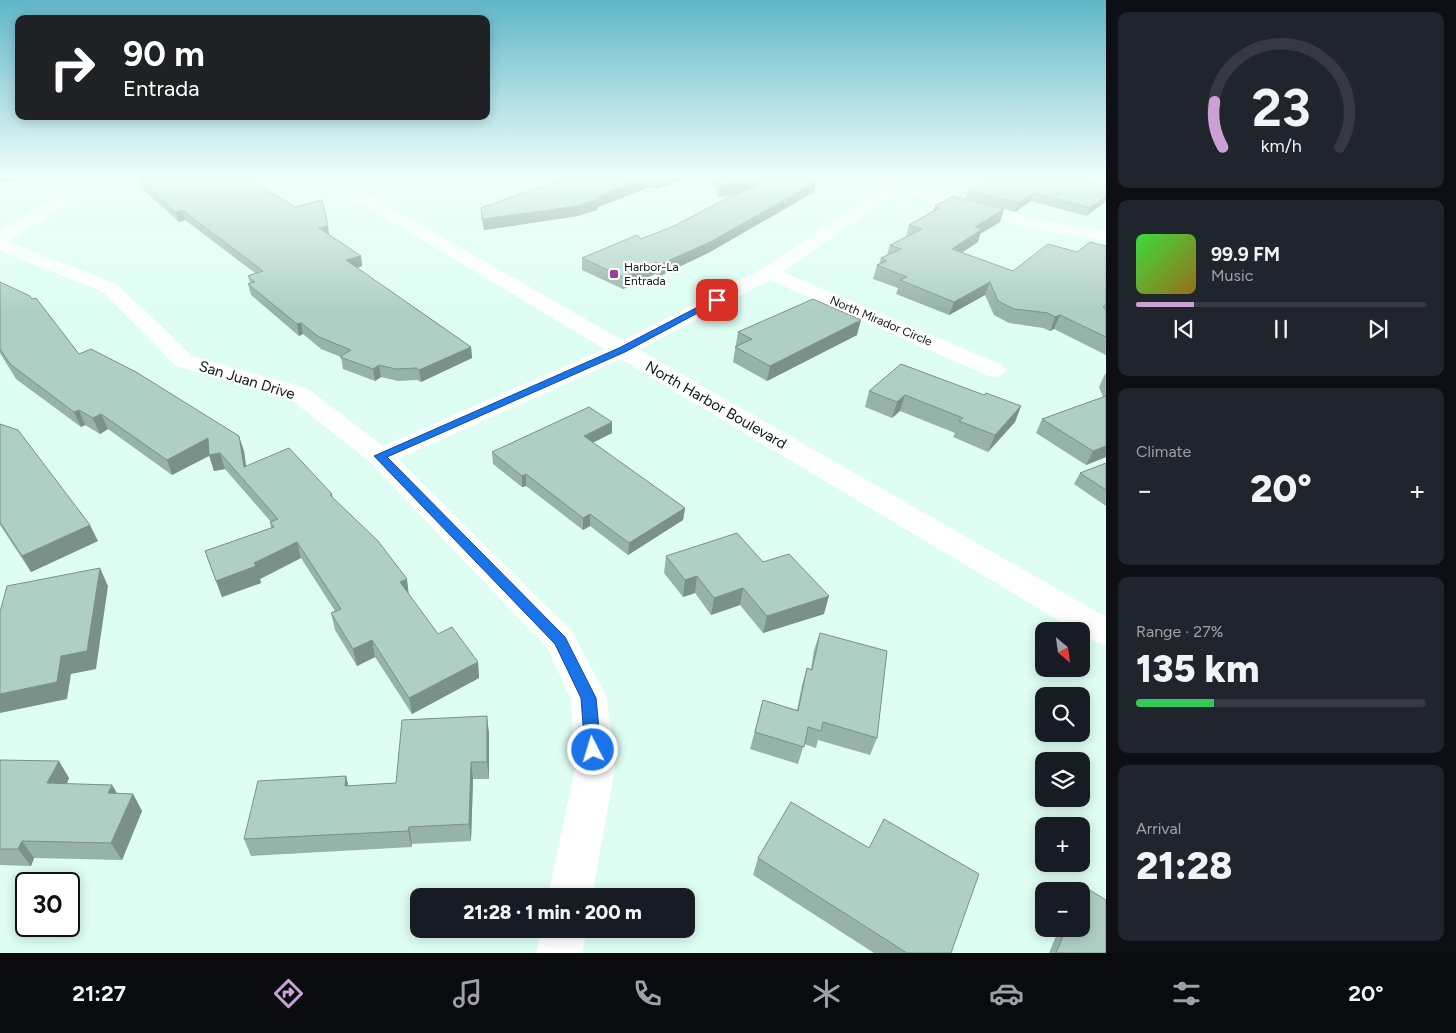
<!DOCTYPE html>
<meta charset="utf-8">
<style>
body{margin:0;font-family:Figtree,sans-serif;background:#20242c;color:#f1f3f6;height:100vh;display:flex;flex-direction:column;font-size:19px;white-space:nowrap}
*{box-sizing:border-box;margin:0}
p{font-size:16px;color:#9ea1a6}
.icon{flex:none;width:28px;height:28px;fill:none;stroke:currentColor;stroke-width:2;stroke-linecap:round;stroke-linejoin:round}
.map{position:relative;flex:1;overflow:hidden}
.side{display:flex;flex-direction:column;gap:12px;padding:12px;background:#0d0f14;width:350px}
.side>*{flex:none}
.banner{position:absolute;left:15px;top:15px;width:475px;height:105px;border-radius:10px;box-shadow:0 2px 12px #0003;background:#202124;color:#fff;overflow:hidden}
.needle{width:32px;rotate:151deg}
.controls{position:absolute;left:1035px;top:622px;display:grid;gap:10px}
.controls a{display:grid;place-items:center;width:55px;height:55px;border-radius:10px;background:#171b24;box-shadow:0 2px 12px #0003;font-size:25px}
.speed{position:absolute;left:15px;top:872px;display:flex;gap:10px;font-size:25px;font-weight:700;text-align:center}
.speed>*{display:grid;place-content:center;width:65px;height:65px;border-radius:50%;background:#171b24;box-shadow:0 2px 12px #0003;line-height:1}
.speed .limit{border:2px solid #111;border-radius:8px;background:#fff;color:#111}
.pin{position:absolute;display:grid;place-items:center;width:42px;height:42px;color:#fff;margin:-21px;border-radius:10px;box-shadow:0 2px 8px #0006}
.me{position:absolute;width:55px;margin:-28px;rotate:355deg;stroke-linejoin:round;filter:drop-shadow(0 0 4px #0008)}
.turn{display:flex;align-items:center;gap:18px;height:105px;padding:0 25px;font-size:22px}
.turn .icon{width:65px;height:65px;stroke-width:2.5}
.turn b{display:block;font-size:35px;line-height:42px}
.big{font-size:38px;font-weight:800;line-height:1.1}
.side .widget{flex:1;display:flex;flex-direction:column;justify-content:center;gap:8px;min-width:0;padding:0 18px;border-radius:10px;background:#20242c}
.side .dial{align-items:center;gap:0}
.dial svg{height:130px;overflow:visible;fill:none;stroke:#363941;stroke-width:7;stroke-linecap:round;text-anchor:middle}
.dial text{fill:#f1f3f6;stroke:none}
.song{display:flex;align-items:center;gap:15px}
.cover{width:60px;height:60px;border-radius:8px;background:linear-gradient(135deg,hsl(120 70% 55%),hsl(40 70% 35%))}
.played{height:5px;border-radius:2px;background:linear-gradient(90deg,#c9a1d2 20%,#363941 20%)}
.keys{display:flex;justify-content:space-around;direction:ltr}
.heat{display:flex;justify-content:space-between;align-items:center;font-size:28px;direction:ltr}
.charge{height:8px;border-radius:4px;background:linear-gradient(90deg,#34c759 27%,#363941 0)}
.trip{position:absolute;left:410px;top:888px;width:285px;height:50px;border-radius:10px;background:#171b24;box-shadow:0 2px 12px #0003;font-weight:800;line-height:50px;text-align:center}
.tab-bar{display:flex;height:80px;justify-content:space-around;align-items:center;background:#090b0e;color:#9ea1a6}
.tab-bar .icon{width:35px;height:35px}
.tab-bar .on{color:#c9a1d2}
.tab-bar b{font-size:22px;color:#f1f3f6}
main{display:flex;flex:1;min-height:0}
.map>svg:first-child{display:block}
</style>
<main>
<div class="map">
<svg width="1106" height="953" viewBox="0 0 1106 953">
<rect width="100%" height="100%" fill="#defef3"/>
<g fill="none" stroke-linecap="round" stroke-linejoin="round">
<!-- street -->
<path fill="#fff" fill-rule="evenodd" d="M70,177H86L75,199L8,242L117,284L192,356L307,388L383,446L614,345L762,269L882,187L855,180L853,177H880L1039,220L1106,231V241L1038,230L897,192L783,272L1002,365L1006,370L1002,375L994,377L986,375L770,280L630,355L398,459L572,631L607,698L615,768L592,896H548L575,768L571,698L547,648L371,463L289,398L176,366L103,292L0,251V231L62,193Z
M517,177H541L539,180L496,195L488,190L490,187Z
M541,929H587L582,953H536Z"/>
<!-- primary -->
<path fill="#fff" fill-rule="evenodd" d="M317,177H337L1106,617V646L1081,635V631H1076Z"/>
</g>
<!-- wall -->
<path fill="#96b2a9" d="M145,177H265L252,180L295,207L328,226L329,235L361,256L362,266L357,268L471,347L472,358L421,382L417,380L398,381L381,377L375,381L343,369L341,357L321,349L303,334L299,336L251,295L248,284L250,283L248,276L255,273L185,220L179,222L141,188L138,179Z
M568,177H692L656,189L649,187L598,207L597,210L578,216L484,230L481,218V208Z
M711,177H812L816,182L814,192L710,252L660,276L655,274L623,289L582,270V258L641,239L674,226L737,194L718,197Z
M1106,186V203H1104L1086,216L1031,201L1015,212L966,198L968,190L1105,187Z
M935,206L1000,222L980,234L978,242L962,252L1013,271L1077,252L1106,246V355L1054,329L1050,331L1043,328L1009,323L994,315L985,295L949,315L896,294L898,288L873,279L877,265L879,264L881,258L887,255L890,245L906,237L909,225L933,211Z
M0,282L79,354L244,451L246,466L332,494L333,498L409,595L438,634L478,662L479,678L412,714L375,657L357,666L335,630L331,613L335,611L301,558L260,579L261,583L222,597L205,551L271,528L270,522H271L225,469L214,471L209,455L172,475L108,429L100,434L85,425L81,427L16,379L0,353Z
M738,332L857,335L767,381L733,362Z
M1105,374H1106V457L1086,465L1036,433L1042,419L1103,397L1099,387Z
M869,391L984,395L1021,406L1015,422L988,452L953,437L955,433L900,411L892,418L865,407Z
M0,424L98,541L31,572L0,525Z
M612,433L593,443L685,508L683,520L628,555L590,526L583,530L526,486L522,487L493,464L492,452Z
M1106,463V506L1074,484L1080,473Z
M666,556L763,562L824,614L763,633L740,605L711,615L695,593L683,597L664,573Z
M820,633L877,738L870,755L818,740L816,748L804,744L798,764L750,749L763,700L797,710L802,685L807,668L811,669L814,650Z
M489,733V779H473L471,841L412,844V847L251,856L244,839L346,776L348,786L396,783Z
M0,760L69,778L67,784L112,785L117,793L133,794L142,811L122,860L34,858L31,866L0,865Z
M758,858L951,953H874L753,875Z
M1083,886L1106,953H1049L1059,929H1081V891H1079Z"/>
<!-- shaded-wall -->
<path fill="#7a9189" d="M0,177H30V178L0,183Z
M242,177H265L243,182Z
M650,177L649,187L598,207L597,210L578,216L484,230L483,219L596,197Z
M663,177H692L656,189L657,179Z
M758,181L756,191L718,197L719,186Z
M816,182L814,192L710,252L660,276L661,264Z
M1034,193L1031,201L1015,212L1018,203Z
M1106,196L1104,203L1086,216L1090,208Z
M1004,209L1000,222L980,234L978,242L948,262L952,249L975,227Z
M182,210L185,220L179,222L176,212Z
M328,226L329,236L319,228Z
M361,256L362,266L348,271L346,260Z
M656,262L655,274L623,289V277Z
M990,282L985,295L949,315L954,302Z
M1060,315L1054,329L1050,331L1055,317Z
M861,320L857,335L767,381L770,366Z
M301,323L303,334L299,336L297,324Z
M471,347L472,358L421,382L419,370Z
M379,365L381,377L375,381L373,369Z
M905,395L900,411L892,418L897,402Z
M1021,406L1015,422L988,452L995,435Z
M79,410L85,425L81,427L74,412Z
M101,414L108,429L100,434L93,418Z
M612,422V433L583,447L584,436Z
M239,436L244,451L248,483L244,467Z
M208,438L213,454L172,475L167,460Z
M1106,446V457L1086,465L1093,451Z
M220,453L225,469L214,471L209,455Z
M526,474V486L522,487V476Z
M685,508L683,520L628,555L629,543Z
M590,514V526L583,530V518Z
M90,525L98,541L31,572L22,556Z
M297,542L301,558L260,579L261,583L222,597L216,581Z
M100,568L108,586L96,669L71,674L67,699L0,713V694L61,656Z
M697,576L695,593L683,597L685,580Z
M407,579L409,596L400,582Z
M743,588L740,605L711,615L714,598Z
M829,596L824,614L763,633L767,616Z
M372,640L375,657L357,666L353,649Z
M478,662L479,678L412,714L409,698Z
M487,716L489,733V779L487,762Z
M59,761L69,778L59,800L47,783Z
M471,762L473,779L471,841L469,824Z
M346,776L350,793L345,786Z
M112,785L122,802L108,793Z
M133,794L142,811L122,860L111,843Z
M409,827L412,844V847L408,831Z
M22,841L34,858L31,866L18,849Z"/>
<!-- building -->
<path fill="#afcfc4" stroke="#7a9189" d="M145,177H247L295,207L322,200L328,226L319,228L361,256L346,260L471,347L419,370L416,368L396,369L379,365L373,369L340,357L351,350L319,337L301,323L297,324L248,284L255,282L248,276L263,271L182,210L176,212L138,179Z
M568,177H663L657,179L650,177L596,197L598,199L578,206L483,219L481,208Z
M716,177H812L816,182L712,241L661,264L656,262L623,277L582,258L637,235L641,239L674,226L727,198L759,185L758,181L719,186Z
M991,177H1077L1105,187L1106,186V196L1090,208L1034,193L1018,203L968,190Z
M953,196L1004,209L975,227L982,229L952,249L1013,271L1048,244L1077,252L1090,242L1106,246V304L1103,307L1106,309V337L1060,315L1055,317L1048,313L1014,309L998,301L990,282L954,302L900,280L907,277L877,265L887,261L881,258L901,249L890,245L922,229L909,225L939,208L935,206Z
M0,282L30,296L32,299L36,298L79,354L91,349L136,372L239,436L244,467L289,448L332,494L330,495L378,541L407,579L400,582L438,634L452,627L478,662L409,698L372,640L353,649L331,613L341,609L297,542L254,563L256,566L216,581L205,551L274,527L270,522L278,519L220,453L209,455L208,438L167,460L101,414L93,418L79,410L74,412L10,364L0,349Z
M813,299L861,320L770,366L735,347L752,339L738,332Z
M901,364L984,395L986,393L1021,406L995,435L959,421L963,418L905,395L897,402L869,391Z
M1106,396V446L1093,451L1042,419Z
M589,407L612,422L584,436L685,508L629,543L590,514L583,518L526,474L522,476L492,452Z
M0,424L18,430L90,525L22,556L0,522Z
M1106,463V490L1080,473Z
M737,533L763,562L789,554L829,596L767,616L743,588L714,598L697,576L685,580L666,556Z
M100,568L87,651L61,656L57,682L0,694V612L7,586Z
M820,633L887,651L877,738L823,722L821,731L808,727L804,747L755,732L763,700L798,711L807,668L812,670Z
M487,716V762H471L469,824L409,827L408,831L244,839L258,781L346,776L345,786L396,783L402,720Z
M0,760L59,761L47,783L112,785L108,793L133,794L111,843L22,841L18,849H0Z
M791,802L869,848L884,819L979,874L951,953H907L758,858Z
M1083,886L1106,900V953H1056L1066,929H1081V891Z"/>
<!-- sky -->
<linearGradient id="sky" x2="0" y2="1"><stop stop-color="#60b6c8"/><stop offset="0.57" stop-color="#f0fffa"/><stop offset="1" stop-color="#f0fffa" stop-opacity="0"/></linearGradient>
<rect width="1106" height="311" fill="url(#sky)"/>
<!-- route -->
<path fill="#1a73e8" stroke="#114b97" d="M717,297L720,298V301L625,352L387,457L565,637L596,698L601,750L599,755L593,757L588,755L585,750L581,698L555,644L374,456L619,348Z"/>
<!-- markers -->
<rect fill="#983ca6" stroke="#fff" stroke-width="2" x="609" y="269" width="10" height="10" rx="2.5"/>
<g text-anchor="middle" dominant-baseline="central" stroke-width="4.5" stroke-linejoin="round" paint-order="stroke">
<!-- far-poi labels -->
<g font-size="12" fill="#0c1814" stroke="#fff" text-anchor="start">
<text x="624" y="267">Harbor-La<tspan x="624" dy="14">Entrada</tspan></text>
</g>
<!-- far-street labels -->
<g font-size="12" fill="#0c1814" stroke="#fff">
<text transform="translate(881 321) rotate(23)">North Mirador Circle</text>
</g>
<!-- street labels -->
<g font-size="15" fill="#0c1814" stroke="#fff">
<text transform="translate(247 380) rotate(17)">San Juan Drive</text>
<text transform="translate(716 405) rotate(30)">North Harbor Boulevard</text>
</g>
</g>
</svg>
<div class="controls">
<a><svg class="needle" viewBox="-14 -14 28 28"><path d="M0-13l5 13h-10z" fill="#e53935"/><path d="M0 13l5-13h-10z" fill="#9ea1a6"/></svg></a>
<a><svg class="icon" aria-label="search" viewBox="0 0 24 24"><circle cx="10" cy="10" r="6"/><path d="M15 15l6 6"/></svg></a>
<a><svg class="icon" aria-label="layers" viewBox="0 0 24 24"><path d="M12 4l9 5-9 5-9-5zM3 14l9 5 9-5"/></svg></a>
<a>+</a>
<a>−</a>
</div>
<div class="speed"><div class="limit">30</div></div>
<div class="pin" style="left:717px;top:300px;background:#d93025"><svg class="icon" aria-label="arrive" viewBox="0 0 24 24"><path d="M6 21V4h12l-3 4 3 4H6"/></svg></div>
<svg class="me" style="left:593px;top:750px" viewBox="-20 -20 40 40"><circle r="17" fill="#1a73e8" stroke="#fff" stroke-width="3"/><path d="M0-11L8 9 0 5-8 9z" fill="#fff"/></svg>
<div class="trip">21:28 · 1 min · 200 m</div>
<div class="banner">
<div class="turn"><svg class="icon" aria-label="right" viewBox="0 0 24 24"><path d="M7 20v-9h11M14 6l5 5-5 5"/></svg><div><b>90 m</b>Entrada</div></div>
</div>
</div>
<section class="side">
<div class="widget dial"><svg viewBox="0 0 100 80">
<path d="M14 69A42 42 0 1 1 86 69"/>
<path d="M14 69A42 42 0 0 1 9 41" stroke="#c9a1d2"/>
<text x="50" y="56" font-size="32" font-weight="700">23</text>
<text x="50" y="72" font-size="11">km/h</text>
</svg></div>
<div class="widget">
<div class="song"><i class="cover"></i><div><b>99.9 FM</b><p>Music</p></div></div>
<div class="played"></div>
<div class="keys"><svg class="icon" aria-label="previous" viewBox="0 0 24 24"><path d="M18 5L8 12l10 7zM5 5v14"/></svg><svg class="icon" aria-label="pause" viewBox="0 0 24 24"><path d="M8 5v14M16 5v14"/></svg><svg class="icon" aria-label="next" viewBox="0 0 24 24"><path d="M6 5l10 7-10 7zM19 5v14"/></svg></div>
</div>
<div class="widget"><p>Climate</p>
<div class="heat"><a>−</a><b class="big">20°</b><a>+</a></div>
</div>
<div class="widget"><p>Range · 27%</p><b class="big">135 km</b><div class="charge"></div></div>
<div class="widget"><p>Arrival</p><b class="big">21:28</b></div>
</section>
</main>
<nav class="tab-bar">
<b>21:27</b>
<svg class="icon on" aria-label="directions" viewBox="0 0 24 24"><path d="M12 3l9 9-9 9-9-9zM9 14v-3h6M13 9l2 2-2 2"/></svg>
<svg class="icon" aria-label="music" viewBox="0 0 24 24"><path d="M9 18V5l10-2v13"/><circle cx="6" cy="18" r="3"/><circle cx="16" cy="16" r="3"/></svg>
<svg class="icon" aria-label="phone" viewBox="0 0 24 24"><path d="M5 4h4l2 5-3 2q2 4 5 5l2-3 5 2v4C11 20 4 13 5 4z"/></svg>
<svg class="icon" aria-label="climate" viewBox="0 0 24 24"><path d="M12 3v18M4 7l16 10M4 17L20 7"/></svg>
<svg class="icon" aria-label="car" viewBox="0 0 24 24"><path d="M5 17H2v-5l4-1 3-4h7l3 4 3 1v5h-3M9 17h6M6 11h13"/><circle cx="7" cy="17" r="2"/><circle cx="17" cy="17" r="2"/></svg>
<svg class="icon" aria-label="filters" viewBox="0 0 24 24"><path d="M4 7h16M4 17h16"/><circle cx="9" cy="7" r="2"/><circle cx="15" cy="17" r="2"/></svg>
<b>20°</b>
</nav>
